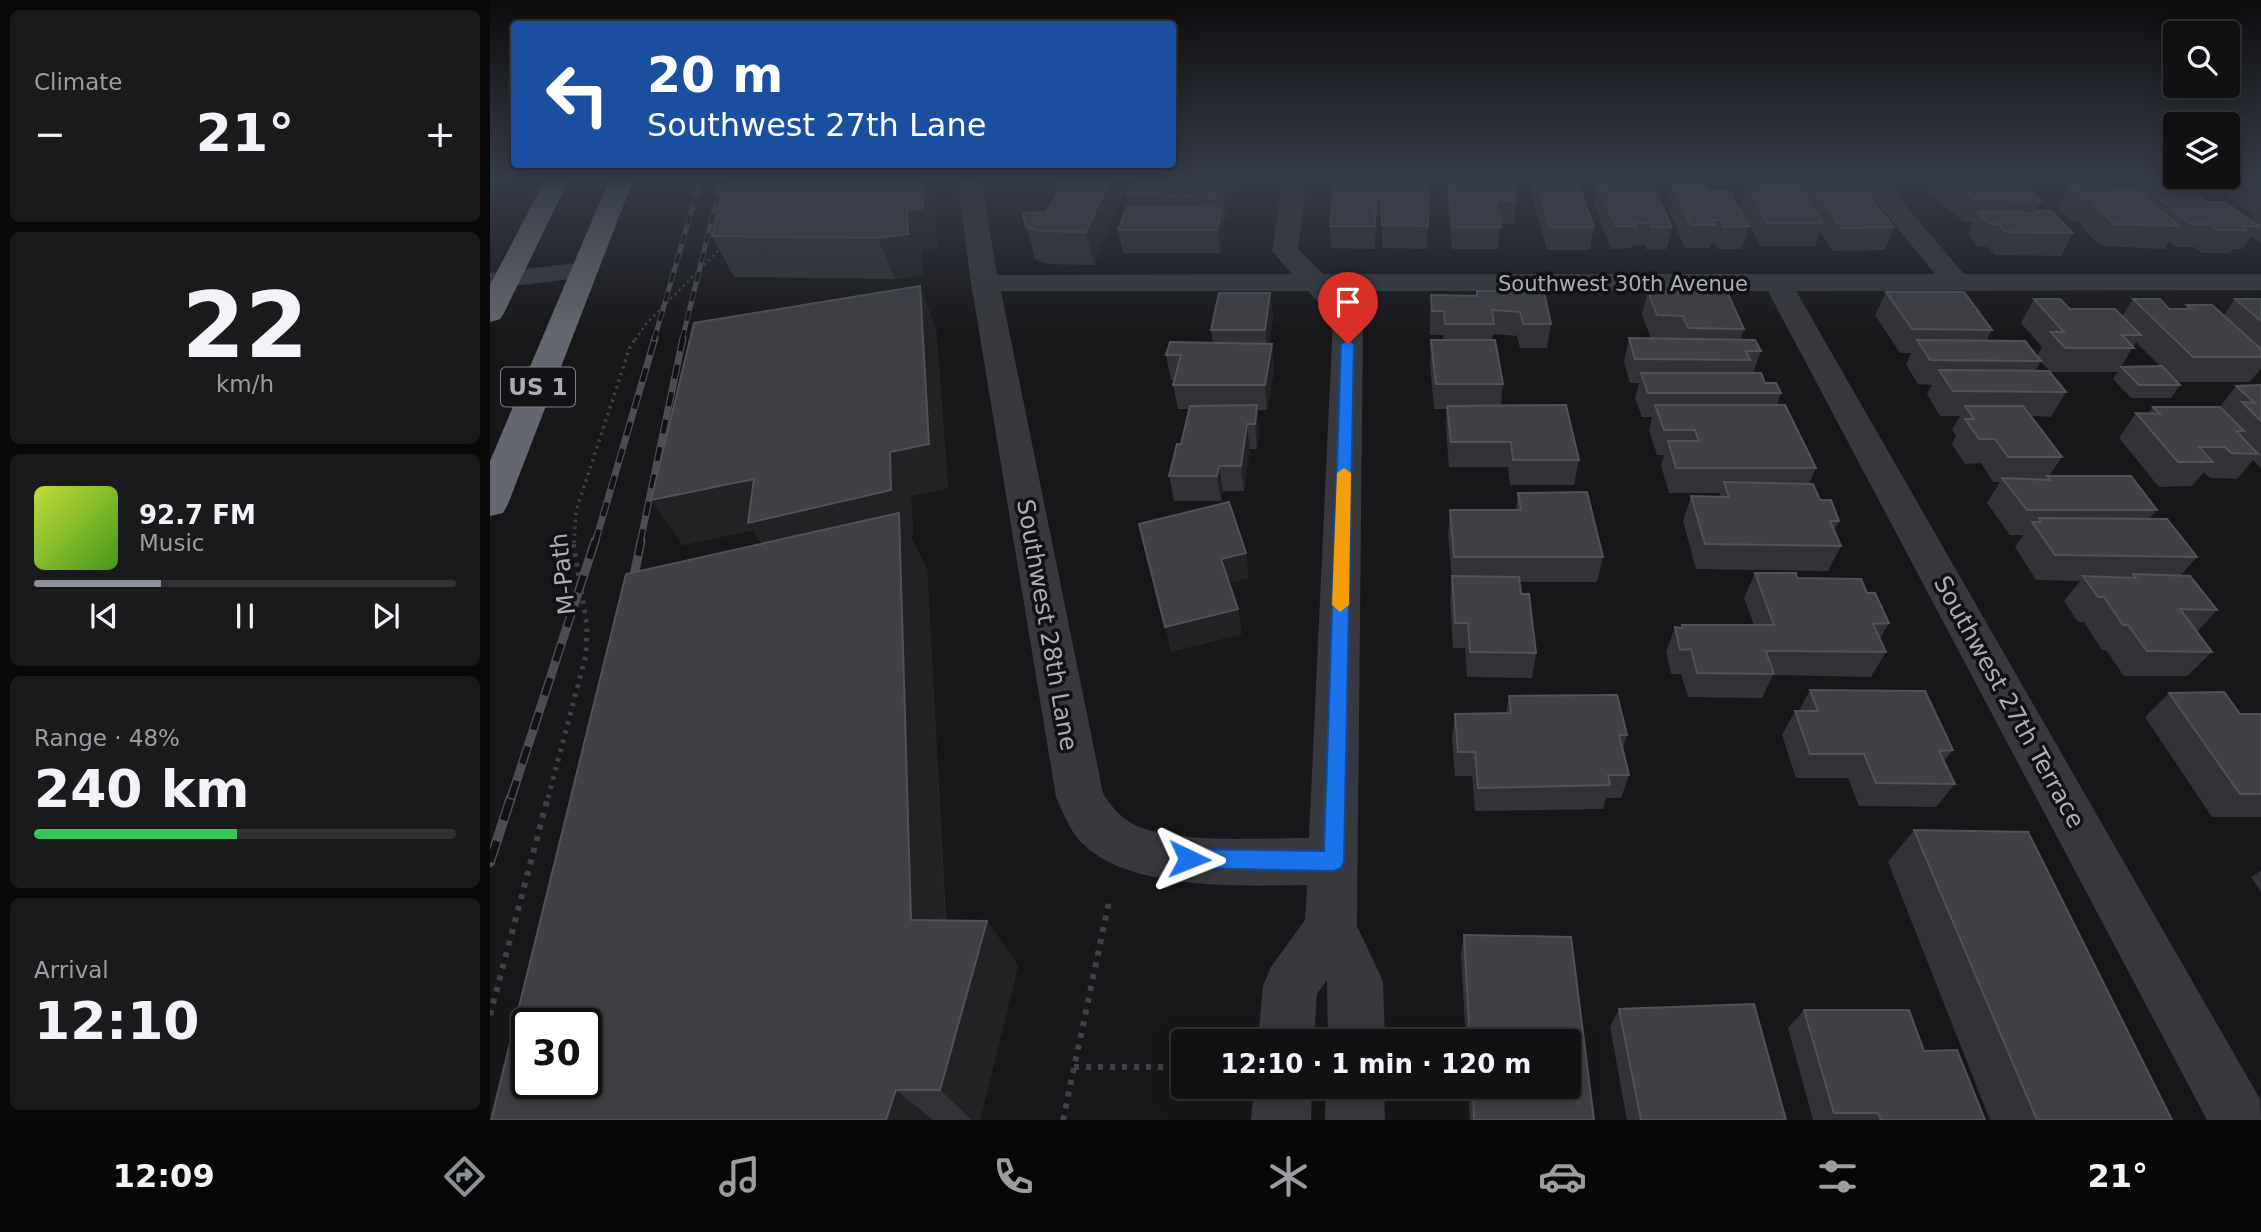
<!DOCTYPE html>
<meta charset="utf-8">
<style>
body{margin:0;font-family:"DejaVu Sans",sans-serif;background:#1a1a1c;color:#f1f3f6;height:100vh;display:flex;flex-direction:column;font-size:26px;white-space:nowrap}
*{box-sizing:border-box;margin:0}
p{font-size:23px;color:#9c9da0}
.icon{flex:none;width:38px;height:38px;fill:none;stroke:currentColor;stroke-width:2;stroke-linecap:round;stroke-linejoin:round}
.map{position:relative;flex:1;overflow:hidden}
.drawer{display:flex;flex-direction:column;gap:10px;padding:10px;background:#09090a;width:490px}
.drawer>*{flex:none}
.banner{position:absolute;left:21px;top:21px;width:665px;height:147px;border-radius:7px;box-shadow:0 4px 18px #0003,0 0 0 2px #303133;background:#1a4fa0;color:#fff;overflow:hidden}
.controls{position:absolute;left:1673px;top:21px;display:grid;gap:14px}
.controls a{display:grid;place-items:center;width:77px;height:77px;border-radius:7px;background:#111113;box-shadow:0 4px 18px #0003,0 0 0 2px #303133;font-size:35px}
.speed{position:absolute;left:21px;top:1008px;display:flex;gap:14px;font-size:35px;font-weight:700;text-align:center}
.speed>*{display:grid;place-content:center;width:91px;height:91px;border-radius:50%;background:#111113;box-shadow:0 4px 18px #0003,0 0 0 2px #303133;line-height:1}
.speed .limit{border:4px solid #111;border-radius:10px;background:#fff;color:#111}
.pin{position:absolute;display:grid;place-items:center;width:60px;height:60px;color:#fff;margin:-72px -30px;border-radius:50% 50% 50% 0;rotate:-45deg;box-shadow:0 0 7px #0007}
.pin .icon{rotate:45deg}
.me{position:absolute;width:77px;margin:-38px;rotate:92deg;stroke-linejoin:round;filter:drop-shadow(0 0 5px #0008)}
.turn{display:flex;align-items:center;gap:24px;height:147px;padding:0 21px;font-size:32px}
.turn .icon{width:91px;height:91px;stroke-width:2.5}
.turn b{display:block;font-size:49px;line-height:60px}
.big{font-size:52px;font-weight:800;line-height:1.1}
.drawer .tile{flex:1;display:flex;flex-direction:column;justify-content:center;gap:10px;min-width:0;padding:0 24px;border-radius:10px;background:#1a1a1c}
.drawer .dial{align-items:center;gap:0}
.dial b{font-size:91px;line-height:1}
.song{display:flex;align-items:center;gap:21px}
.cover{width:84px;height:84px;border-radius:10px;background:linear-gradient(135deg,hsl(70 70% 55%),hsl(100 70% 35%))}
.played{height:7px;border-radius:4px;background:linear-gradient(90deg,#8c9099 30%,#303133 30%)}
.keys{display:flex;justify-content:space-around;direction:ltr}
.heat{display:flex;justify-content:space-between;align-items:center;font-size:38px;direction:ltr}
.charge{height:10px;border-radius:5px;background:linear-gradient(90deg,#34c759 48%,#303133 0)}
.trip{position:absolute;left:681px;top:1029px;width:410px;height:70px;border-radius:7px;background:#111113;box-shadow:0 4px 18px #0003,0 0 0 2px #303133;font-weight:800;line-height:70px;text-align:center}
.tabs{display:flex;height:112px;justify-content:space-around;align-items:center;background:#070708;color:#9c9da0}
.tabs .icon{width:49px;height:49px}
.tabs .on{color:#8c9099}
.tabs b{font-size:32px;color:#f1f3f6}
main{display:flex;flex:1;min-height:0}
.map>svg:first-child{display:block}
</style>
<main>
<section class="drawer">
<div class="tile"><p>Climate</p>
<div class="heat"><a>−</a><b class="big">21°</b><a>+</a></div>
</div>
<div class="tile dial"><b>22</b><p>km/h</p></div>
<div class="tile">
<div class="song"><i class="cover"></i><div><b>92.7 FM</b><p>Music</p></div></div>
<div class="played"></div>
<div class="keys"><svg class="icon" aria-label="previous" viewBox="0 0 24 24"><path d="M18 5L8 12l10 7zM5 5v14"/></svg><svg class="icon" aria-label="pause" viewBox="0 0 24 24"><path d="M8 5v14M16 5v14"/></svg><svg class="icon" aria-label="next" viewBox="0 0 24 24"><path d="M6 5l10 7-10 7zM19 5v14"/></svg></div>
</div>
<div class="tile"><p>Range · 48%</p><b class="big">240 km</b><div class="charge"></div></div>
<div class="tile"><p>Arrival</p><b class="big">12:10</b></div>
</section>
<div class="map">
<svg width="1771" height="1120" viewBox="0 0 1771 1120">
<rect width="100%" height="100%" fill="#171719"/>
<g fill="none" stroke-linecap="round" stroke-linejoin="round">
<!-- path-far3 -->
<path stroke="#3e4045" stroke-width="2.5" stroke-dasharray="2.5 3.5" stroke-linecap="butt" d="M213,178L236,193
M145,340L156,324L232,247"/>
<!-- path-far2 -->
<path stroke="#3e4045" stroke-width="3.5" stroke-dasharray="2.5 4.5" stroke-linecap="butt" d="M84,543L86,511L140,347L146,338"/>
<!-- path-far1 -->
<path stroke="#3e4045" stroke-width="5" stroke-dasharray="3.5 6" stroke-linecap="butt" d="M58,798L96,655L97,626L83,541"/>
<!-- path -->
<path stroke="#3e4045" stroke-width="6" stroke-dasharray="5 7" stroke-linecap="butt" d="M0,1015L58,797
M584,1067H693
M573,1120L620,897"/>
<!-- minor -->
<path fill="#38393e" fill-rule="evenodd" d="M467,178H491L507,275L802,274L782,251L793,178H817L808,249L833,274H1445L1367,178H1392L1474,274H1771V290L1306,291L1770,1099L1771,1120H1717L1278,291H850L873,316L867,926L893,981L895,1041H838L837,980L827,994L824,1041H768L773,986L781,967L815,920L817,885C753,886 641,891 593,844C580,832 573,813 566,797L481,283ZM511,291H818L843,318L819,838C773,838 689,844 647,826C632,819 621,807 613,793Z
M95,262L105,264L109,270L105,276L0,289V273Z
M764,1087H822L821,1120H761Z
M836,1087H894L895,1120H835Z"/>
<!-- highway -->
<path fill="#64676f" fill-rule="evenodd" d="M56,178H80L14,313L10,319L0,322V285Z
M120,178H144L18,504L13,513L0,516V461Z"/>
<!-- rail-far3 casing -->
<g stroke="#4b4d53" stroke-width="5">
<path id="rail-far3" d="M164,340L211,178
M192,340L232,178"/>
</g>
<!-- rail-far2 casing -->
<g stroke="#4b4d53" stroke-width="7">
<path id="rail-far2" d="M105,543L165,338
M150,543L193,338"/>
</g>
<!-- rail-far1 casing -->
<g stroke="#4b4d53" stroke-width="9">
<path id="rail-far1" d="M141,591L151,541
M21,798L105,541"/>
</g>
<!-- rail casing -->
<g stroke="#4b4d53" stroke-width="10">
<path id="rail" d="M0,862L21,797"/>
</g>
<!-- rail-far3 -->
<use href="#rail-far3" stroke="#121214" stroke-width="3.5" stroke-dasharray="10" stroke-linecap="butt"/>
<!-- rail-far2 -->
<use href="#rail-far2" stroke="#121214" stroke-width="4.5" stroke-dasharray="14" stroke-linecap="butt"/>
<!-- rail-far1 -->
<use href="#rail-far1" stroke="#121214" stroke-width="6" stroke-dasharray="18" stroke-linecap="butt"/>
<!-- rail -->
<use href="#rail" stroke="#121214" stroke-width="7" stroke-dasharray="22" stroke-linecap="butt"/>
</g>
<!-- wall -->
<path fill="#333337" d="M236,178H441L447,248L432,250L433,275L405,279L244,277L222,236Z
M525,178H634L635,187L604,265L558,264L545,259L533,213L556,212L569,189H531L526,183Z
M645,178H749L745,191H742V195L735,219H733L735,230L730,253H633L628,230L639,207L637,195Z
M845,178H937L938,226L937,249L892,248V215H886L885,249L841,248L840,226Z
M991,178H1021L1026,201L1024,224H1010L1008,249H962L957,202L958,180H991Z
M1043,178H1086L1104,227L1100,250H1057L1041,195Z
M1250,178H1350L1357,186L1404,227L1395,250L1343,251L1330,231L1325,246H1270L1250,206L1255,187Z
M1434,178H1527L1551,201L1545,211L1583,233L1571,256L1505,255L1497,247H1488L1478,234L1483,222H1473L1464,211H1458L1443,193L1446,187H1442Z
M1537,178H1582L1579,183H1542Z
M1733,178H1771V244L1761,236L1752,249H1743L1740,253H1712L1704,247H1685L1679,242L1675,249L1611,246L1591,227L1593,224L1590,221H1582L1568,208L1580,186L1645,188L1649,181L1663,182L1665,179L1760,221L1765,214H1761L1735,193L1741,184Z
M1108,181L1182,227L1177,249L1157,250L1155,245L1142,246V248L1121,249L1104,203Z
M1182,183L1218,190L1259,226L1252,249H1228L1225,243H1221L1219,248H1195L1180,213L1182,202L1179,194Z
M987,291L1061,324L1057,348H1030L1027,336L1003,334L1002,340L1013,384L1011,405L1089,460L1084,485H1020L1018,467H959L956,430L957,409H944L940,364L941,340H953V335H940V319L941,295L987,296Z
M1158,291L1254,329L1251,339L1271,351L1263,373L1291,393L1287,405L1326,468L1319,484L1330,500L1349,521L1344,531L1351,546L1338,571L1206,569L1193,521L1201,496L1229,497L1230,493H1179L1171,466L1174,455H1167L1159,430L1162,417H1152L1145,398L1149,383H1140L1134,362L1139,338H1161L1152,315Z
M1396,292L1502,330L1496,341L1547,356L1552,347L1531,323L1544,299L1580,309L1632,316L1643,299L1679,309H1695L1697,305L1733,316L1745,299H1771V368L1760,382H1687L1690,385L1681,398H1641L1623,379L1631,367L1670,366L1646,342L1628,372H1560L1551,361L1545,371L1576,392L1561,417L1541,416L1572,457L1559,476L1667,510L1659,519L1707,557L1691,575L1727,610L1707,632L1722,652L1697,676H1634L1616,650H1612L1594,622H1588L1574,601L1590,581L1546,580L1525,547L1533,535H1520L1497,503L1510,482H1503L1491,463L1475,464L1462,444L1466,436L1462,430L1470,416H1450L1437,394L1442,385L1428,384L1416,365L1421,353H1410L1385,315Z
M780,293L783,317L779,344H782L784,369L777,410H767L769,430L767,449H760L754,491H733L731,501H684L679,476L691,444L699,409H688L683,385L685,380H681L676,355L723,343L721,330Z
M446,328L458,488L421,496L423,535H420L437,569L456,920L497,921L528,966L490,1120H1L272,544L263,530L193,545L161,500Z
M1771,385V468L1763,460L1747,479L1720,478L1714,472L1702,486L1669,487L1629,438L1646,413H1658L1663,407H1730L1746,386Z
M1028,493L1113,557L1107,582H1030L1031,594L1046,653L1042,678L977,677L975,648H963L960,601L962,580L958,535L960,510H1026Z
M1265,573L1307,578L1377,593L1399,623L1390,639L1396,652L1381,677L1283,675L1272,698L1198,697L1191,674H1181L1176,652L1185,627L1191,628L1192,625H1264L1254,598Z
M1320,690L1463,750L1454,761L1465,784L1446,807L1369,806L1358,778H1306L1292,735L1305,711H1309Z
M1679,693L1750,714H1771V817H1722L1655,717Z
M1019,696L1137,735L1133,748L1139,775L1131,798H1116L1113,809L985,811L982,776H965L962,738L965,714L1016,713Z
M1424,830L1682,1120H1500L1398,862Z
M1771,870V892L1761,877Z
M974,935L1081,937L1104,1120H980L978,1087H1078V1041H976L971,955Z
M1129,1009L1296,1120H1137L1120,1027Z
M1314,1010L1434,1051L1495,1120H1323L1298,1028Z"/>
<!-- shaded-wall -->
<path fill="#222225" d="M0,178H11L0,196Z
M431,178H441L447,248L432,250L433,275L405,279L388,238Z
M620,178H634L635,187L604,265L596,232Z
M738,178H740L742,195L735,219L732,197Z
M744,178H749L745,191Z
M886,192V215L885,249V226Z
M732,208L735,230L730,253L727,230Z
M430,286L446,328L458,488L421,496L423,535H420L437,569L458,966L421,920L287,567L263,530L193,545L161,500Z
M780,293L783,317L778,354L775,330Z
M782,344L784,369L777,410L775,385Z
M767,405L769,430L767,449L765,424Z
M757,424L760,449L754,491L751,466Z
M729,466L733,491L731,501L727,476Z
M756,553L759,578L735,584L731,559Z
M748,609L752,634L681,652L675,627Z
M497,921L528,966L490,1120H482L450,1090Z
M406,1090L443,1120H396Z"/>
<!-- building -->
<path fill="#404045" stroke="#505257" stroke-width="2" fill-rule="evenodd" d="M236,178H431L433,208L417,210L418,234L388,238L222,236Z
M576,178H620L596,232L549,231L536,227L533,213L556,212Z
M645,178H738L732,197L637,195Z
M845,178H937L938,226L892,225V193L886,192L885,226H840Z
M992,178H1021L1026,201H1006L1011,227H963L958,180H992Z
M1045,178H1086L1104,227H1060Z
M1317,178H1350L1357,186H1371L1404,227L1352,228Z
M1459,178H1527L1551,201L1484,199L1474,189H1468Z
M1758,178H1771V188Z
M1665,179H1686L1717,202H1735L1768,226H1751L1756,230H1727L1719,224H1700L1649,181L1667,182Z
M1108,181H1161L1182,227H1162L1160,223H1146L1147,226H1126Z
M1214,181L1218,190H1184L1182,183Z
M1256,184L1309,185L1333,223H1277Z
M1580,186L1646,189L1689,226L1624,224L1603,204L1609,205L1602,198H1594Z
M1185,191H1239L1259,226L1234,227L1231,220H1223L1225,225H1201Z
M637,207L732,208L727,230H628Z
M1545,211H1561L1583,233L1516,232L1508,224H1500L1488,212H1523L1548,214Z
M430,286L439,444L400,452L401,490L258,523L264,479L161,500L204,323Z
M987,291L1054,292L1061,324H1033L1030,312L1002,310L1004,324H955L954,311H942L941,295L987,296Z
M1158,291L1237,292L1254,329L1198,328L1193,316L1167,315Z
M1396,292H1474L1502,330L1422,329Z
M729,293H780L775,330H721Z
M1544,299H1570L1580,309H1625L1651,335H1632L1644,348H1575L1561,332H1574Z
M1643,299H1670L1679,309H1702L1697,305H1722L1771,349V357H1703Z
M1745,299H1771V321Z
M1139,338L1265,340L1271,351H1256L1260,360L1145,359Z
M941,340H1005L1013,384H946Z
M1427,340L1535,341L1551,361L1440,360Z
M680,342L782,344L775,385H683L691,355H676Z
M1672,366L1690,385H1649L1631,367Z
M1449,370L1559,371L1576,392L1463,391Z
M1151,373H1271L1275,383H1286L1291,393H1158Z
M1771,385V421L1752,402L1765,403L1746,386Z
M767,405L765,424H757L751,466H729L727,476H679L687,444H691L700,406Z
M1076,405L1089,460H1023L1021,442H961L957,406Z
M1165,405H1295L1326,468H1186L1178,441H1209L1205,430H1174Z
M1475,406H1533L1572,457H1518L1505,439H1489L1475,419H1484Z
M1663,407H1730L1754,431H1746L1768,454L1741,453L1735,447H1709L1723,462H1688L1646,413L1670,414Z
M1557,476H1641L1667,510H1537L1512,478L1560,480Z
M1234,482L1323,484L1330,500H1341L1349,521H1340L1351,546L1215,544L1201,496L1239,497Z
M1097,492L1113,557H964L960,510H1031L1028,493Z
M739,502L756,553L731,559L748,609L675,627L649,524Z
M409,513L421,920L497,921L450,1090H406L396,1120H1L136,574ZM37,1024H96V1083H37Z
M1549,518L1677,519L1707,557L1565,555L1542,522H1551Z
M1265,573H1306L1307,578L1371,579L1377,593H1385L1399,623L1383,624L1396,652L1276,651L1284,674L1207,673L1201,649L1190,650L1185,627L1193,628L1192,625H1284Z
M1643,574L1700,576L1727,610L1690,609L1722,652L1657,651L1638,625H1633L1614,597H1608L1593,576L1646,578Z
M962,576L1029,577L1031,594H1039L1046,653L980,652L978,623H965Z
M1320,690L1435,691L1463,750L1449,751L1465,784L1386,783L1374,754H1320L1305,711H1328Z
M1734,692L1750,714H1771V794H1750L1679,693Z
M1127,695L1137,735H1129L1139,775H1118L1120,785L988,788L985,752H968L965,714L1021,713L1019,696Z
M1424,830L1538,832L1682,1120H1547Z
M974,935L1081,937L1104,1120H984L983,1087H1078V1041H980Z
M1264,1004L1296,1120H1151L1129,1009Z
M1314,1010H1419L1434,1051L1467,1050L1495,1120H1391L1388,1113H1344Z"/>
<!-- sky -->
<linearGradient id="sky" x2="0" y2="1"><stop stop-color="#0d0d0e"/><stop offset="0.53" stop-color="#363c49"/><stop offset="1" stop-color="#363c49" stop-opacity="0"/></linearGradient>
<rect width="1771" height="335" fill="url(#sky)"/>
<!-- route -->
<path fill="#1a73e8" stroke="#114b97" stroke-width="2" d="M858,340L864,344L854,861L851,868L844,871L699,868L691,865L688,859L691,852L699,849L834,851L851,344Z"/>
<!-- slow -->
<path fill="#f59e0b" d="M854,468L861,473L859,605L850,612L842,605L847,473Z"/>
<g text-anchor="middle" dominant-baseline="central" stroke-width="7" stroke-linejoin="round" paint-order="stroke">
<!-- far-street labels -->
<g font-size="21" fill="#aaaeb9" stroke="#121214">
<text x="1133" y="284">Southwest 30th Avenue</text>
</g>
<!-- shield labels -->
<rect fill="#121214" stroke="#7c7f88" stroke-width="2" x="11" y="367.5" width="74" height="39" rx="5"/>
<g font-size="23" font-weight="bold" fill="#aaaeb9">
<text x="48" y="387">US 1</text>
</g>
<!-- street labels -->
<g font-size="24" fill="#aaaeb9" stroke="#121214">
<text transform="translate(73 574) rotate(-96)">M-Path</text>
<text transform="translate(557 625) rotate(80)">Southwest 28th Lane</text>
<text transform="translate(1519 702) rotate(61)">Southwest 27th Terrace</text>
</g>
</g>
</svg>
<div class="controls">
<a><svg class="icon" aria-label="search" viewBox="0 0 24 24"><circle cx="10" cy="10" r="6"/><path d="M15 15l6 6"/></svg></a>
<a><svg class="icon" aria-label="layers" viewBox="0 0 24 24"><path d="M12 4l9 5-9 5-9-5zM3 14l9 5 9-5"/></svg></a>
</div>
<div class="speed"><div class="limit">30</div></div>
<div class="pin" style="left:858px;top:344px;background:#d93025"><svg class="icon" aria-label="arrive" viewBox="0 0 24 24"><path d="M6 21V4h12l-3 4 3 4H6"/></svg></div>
<svg class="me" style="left:699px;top:859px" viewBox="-20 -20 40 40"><path d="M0-17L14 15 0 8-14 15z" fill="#1a73e8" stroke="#fff" stroke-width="4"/></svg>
<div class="trip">12:10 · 1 min · 120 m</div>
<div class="banner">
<div class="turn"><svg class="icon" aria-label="left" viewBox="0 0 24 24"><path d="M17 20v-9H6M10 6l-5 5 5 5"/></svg><div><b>20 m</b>Southwest 27th Lane</div></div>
</div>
</div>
</main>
<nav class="tabs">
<b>12:09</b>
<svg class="icon on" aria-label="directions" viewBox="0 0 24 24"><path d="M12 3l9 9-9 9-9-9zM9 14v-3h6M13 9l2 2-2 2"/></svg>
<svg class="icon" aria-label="music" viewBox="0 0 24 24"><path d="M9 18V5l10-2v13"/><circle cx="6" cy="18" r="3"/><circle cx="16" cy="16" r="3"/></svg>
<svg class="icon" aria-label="phone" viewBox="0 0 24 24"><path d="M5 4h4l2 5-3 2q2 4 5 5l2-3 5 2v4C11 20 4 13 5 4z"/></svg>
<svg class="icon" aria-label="climate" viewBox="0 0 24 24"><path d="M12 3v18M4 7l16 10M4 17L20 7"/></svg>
<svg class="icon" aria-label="car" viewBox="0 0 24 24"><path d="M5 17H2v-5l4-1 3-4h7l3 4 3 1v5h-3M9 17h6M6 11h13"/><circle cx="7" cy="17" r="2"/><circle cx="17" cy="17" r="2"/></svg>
<svg class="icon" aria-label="filters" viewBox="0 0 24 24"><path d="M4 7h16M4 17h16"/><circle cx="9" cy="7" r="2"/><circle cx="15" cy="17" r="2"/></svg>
<b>21°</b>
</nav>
